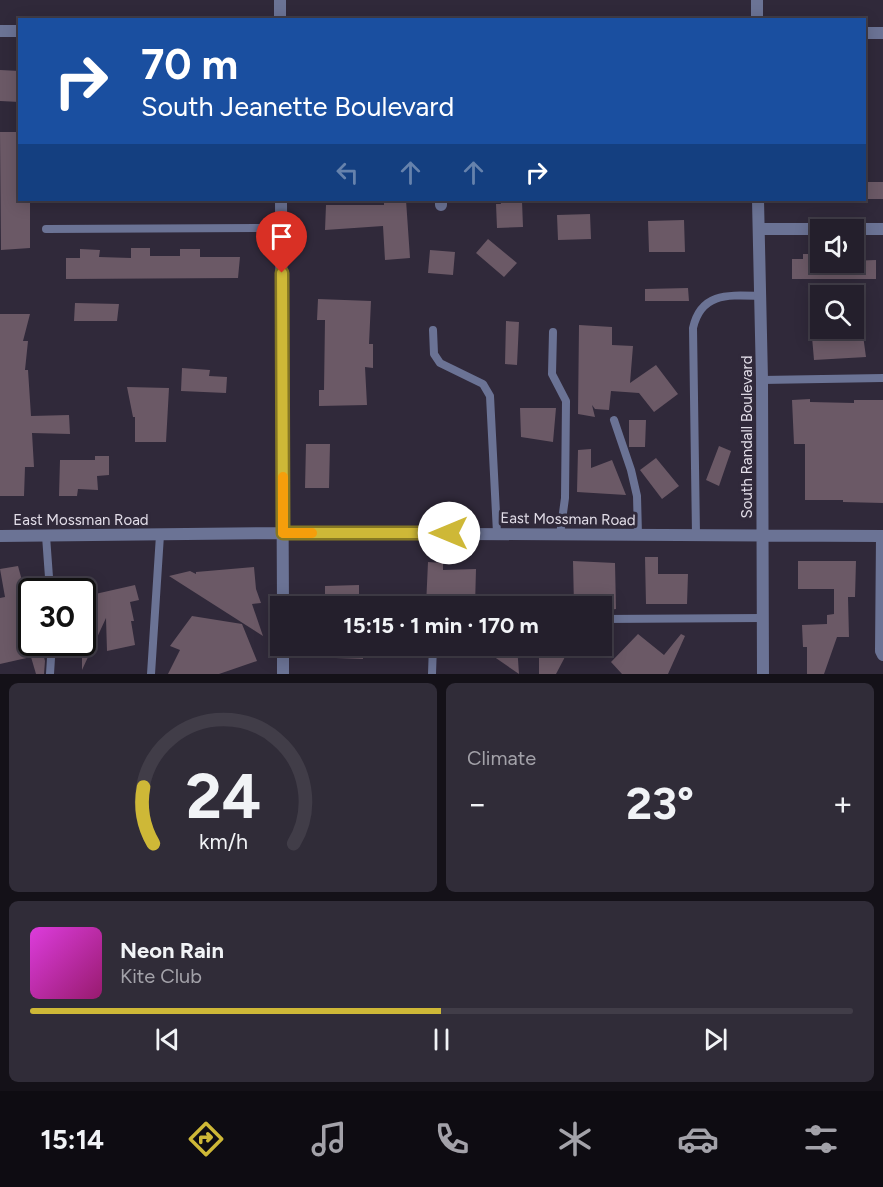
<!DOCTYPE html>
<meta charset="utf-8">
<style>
body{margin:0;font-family:Figtree,sans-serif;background:#302c38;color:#f1f3f6;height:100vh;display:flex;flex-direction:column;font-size:22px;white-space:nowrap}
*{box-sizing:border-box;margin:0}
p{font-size:20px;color:#a3a2a9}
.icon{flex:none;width:33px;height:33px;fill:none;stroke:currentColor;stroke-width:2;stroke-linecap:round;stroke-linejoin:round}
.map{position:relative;height:674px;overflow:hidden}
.panel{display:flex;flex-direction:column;gap:9px;padding:9px;background:#141118;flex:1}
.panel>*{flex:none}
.guide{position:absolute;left:18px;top:18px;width:848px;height:183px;border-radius:0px;box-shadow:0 3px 15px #0003,0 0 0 2px #413d48;background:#1a4fa0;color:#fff;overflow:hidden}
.tools{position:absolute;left:810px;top:219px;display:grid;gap:12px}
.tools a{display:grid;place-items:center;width:54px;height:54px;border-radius:0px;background:#241f2c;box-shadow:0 3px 15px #0003,0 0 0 2px #413d48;font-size:30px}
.speed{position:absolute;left:18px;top:578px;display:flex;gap:12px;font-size:30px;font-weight:700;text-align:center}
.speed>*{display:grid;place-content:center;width:78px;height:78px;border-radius:50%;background:#241f2c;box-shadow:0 3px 15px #0003,0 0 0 2px #413d48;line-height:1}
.speed .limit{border:3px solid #111;border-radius:9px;background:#fff;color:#111}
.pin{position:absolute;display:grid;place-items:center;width:51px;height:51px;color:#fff;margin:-62px -26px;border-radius:50% 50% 50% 0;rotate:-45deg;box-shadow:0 0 6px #0007}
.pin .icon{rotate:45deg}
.me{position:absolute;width:66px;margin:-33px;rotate:270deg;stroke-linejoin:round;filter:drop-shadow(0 0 4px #0008)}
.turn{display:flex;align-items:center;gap:21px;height:126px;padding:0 24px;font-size:27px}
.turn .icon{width:78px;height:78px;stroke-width:2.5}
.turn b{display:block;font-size:42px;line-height:51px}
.lanes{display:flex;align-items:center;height:57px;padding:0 24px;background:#0003;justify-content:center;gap:30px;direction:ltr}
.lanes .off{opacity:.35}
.big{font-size:45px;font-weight:700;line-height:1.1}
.panel .card{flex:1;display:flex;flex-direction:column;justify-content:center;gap:9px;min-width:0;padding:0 21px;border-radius:9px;background:#302c38}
.panel .dial{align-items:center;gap:0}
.dial svg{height:156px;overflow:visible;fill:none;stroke:#413d48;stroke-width:7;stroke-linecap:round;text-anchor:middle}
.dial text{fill:#f1f3f6;stroke:none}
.song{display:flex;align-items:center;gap:18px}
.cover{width:72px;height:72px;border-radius:9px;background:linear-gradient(135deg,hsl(300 70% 55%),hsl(320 70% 35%))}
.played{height:6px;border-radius:3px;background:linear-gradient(90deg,#ceb837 50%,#413d48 50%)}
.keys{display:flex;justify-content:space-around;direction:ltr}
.heat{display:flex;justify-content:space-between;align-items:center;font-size:33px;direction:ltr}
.panel .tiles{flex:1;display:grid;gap:9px;grid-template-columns:1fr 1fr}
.card:last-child{grid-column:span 2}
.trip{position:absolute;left:270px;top:596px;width:342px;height:60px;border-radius:0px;background:#241f2c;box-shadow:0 3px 15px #0003,0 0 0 2px #413d48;font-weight:700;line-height:60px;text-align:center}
.menu{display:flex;height:96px;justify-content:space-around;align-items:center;background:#0e0c12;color:#a3a2a9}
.menu .icon{width:42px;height:42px}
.menu .on{color:#ceb837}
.menu b{font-size:27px;color:#f1f3f6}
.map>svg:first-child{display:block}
</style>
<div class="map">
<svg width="883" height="674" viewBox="0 0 883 674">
<rect width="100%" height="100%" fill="#30293a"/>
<!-- building -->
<path fill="#6b5966" d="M0,70L20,71V102L0,101Z
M0,132H20V200H30V248L1,250Z
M864,182H883V199H864Z
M384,200H406L410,258L385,260L383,226L325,230L326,205H384Z
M500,200L522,201L523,227L497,228L496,204H501Z
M590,214L591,239L558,240L557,215Z
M684,220L685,252H649L648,221Z
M488,239L517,263L504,277L476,253Z
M131,248H150V256H180V249H200V257H240L238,278L66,279V258H80V249L100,250L99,257L131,258Z
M430,250L455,252L453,275L428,273Z
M803,254H820V262L876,260V279H792V259H803Z
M688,288L689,301H645V289Z
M318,299L371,301L369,344H373V368L365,367L367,405L319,406V390H324L325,320H317Z
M75,303L119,304L117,321H74Z
M0,314H30L23,341H28L25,370H28L31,416L69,415L70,434L32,433L34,467H25L24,496H0Z
M506,321L519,322L517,365L505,364Z
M579,325L612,327V345L633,346L630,383L656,365L678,394L654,412L639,393L611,391L609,410L595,409L592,405L595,417L578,414Z
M825,328H862L866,357L814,360L812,337L827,336Z
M182,368L210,370L209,376L227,377L226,393L181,391Z
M127,387L169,388L166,442H135V417H133Z
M810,399V402L854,403V400H883V503L843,502V500H805V444H794L792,400Z
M520,408H556L553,442L521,437Z
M629,420H646L645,447H629Z
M306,444H330L329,488H305Z
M719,446L731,451L719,486L706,480Z
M591,449V468L612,460L626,495L577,492L578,450Z
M95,456H109V475L97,476L98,490L78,489L77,496H59L60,460H95Z
M656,458L679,486L662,499L640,470Z
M645,557H658V574H688L687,604H646Z
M573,561L615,563L616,609L602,611V606H574Z
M798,561H856L855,597H848L849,637H837L824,674H807V647H803L802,625L827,624V615L834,614V589H798Z
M428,562L443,563V570L476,569L475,606H426Z
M18,566L32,617V642H40L45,661L44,674H36L31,657L0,664V598L5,597L0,569Z
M254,567L256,589L261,603L252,604L263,636L169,576L190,571L196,574V572Z
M135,585L139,600L130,602L134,621H131L135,645L107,651L106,618L82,670V597Z
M359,585V606H325V586Z
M192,616L242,624L257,661L219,674H168L180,650L170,646Z
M638,634L664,655L681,634L685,636L668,674H622L611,662Z
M335,645H363V659L335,658Z
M477,645H517L519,674Z
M539,645H550L566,655L556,674H539Z"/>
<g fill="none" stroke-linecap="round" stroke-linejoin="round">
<!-- service -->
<path stroke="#6b7395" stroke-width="8" d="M46,229L281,228
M433,330L434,354L440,363L483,384L490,396L497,533
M553,332L552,374L566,401L565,498L560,535
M762,380L883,378
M614,420L631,470L637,496L638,535
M696,535L693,328C701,292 729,295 760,296
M46,536L50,591
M602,619L762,618
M50,674L52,642
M151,674L160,535
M432,674L433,645"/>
<!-- minor -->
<path stroke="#6b7395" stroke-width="12" d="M280,0V20
M757,20V0
M0,31H20
M864,33H883
M281,200L283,606
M441,200V205
M758,200L762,380L763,674
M759,229H883
M0,536L283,533L883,536
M882,536L881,651L883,655
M283,645V674"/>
</g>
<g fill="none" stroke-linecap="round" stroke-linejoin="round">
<!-- route casing -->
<g stroke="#867824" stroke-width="15">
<path id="route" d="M282,273L283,533H449"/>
</g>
<!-- route -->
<use href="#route" stroke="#ceb837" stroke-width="10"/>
<!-- slow -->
<path stroke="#f59e0b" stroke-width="10" d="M283,477V533H312"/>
</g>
<g text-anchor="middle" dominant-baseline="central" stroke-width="6" stroke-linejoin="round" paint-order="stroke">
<!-- street labels -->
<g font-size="15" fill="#e2dde8" stroke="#30293a">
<text transform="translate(747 437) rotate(-90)">South Randall Boulevard</text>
<text transform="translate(568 519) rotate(1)">East Mossman Road</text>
<text x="81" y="520">East Mossman Road</text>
</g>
</g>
</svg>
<div class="tools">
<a><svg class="icon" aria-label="sound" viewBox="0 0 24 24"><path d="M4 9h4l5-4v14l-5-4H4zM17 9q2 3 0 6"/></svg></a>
<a><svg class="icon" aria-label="search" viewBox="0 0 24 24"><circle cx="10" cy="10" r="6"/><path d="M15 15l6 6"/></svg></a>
</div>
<div class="speed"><div class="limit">30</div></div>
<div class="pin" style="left:282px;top:273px;background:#d93025"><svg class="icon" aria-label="arrive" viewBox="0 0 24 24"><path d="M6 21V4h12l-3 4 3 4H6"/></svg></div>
<svg class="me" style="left:449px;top:533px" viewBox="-20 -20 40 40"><circle r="19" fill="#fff"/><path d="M0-13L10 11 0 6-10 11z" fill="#ceb837"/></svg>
<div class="trip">15:15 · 1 min · 170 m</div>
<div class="guide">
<div class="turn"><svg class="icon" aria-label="right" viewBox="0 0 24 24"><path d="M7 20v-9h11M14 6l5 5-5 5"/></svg><div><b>70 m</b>South Jeanette Boulevard</div></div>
<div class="lanes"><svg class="icon off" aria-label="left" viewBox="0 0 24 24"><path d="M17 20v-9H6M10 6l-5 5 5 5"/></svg><svg class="icon off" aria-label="ahead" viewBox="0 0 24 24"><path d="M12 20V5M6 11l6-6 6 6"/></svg><svg class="icon off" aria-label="ahead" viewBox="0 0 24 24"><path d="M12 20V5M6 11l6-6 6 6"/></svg><svg class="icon" aria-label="right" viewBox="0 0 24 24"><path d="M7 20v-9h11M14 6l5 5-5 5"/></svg></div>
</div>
</div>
<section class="panel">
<div class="tiles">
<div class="card dial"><svg viewBox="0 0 100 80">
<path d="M14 69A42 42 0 1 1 86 69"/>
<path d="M14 69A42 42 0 0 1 9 40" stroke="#ceb837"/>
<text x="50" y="56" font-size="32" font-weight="700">24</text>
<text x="50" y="72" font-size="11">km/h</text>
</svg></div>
<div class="card"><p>Climate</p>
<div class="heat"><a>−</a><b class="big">23°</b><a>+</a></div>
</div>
<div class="card">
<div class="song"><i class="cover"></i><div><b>Neon Rain</b><p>Kite Club</p></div></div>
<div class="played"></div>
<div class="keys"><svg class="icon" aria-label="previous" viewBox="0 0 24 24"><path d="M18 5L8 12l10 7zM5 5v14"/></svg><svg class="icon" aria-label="pause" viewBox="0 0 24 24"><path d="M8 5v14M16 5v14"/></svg><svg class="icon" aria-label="next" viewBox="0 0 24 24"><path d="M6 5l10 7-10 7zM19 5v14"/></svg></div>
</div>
</div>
</section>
<nav class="menu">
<b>15:14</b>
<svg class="icon on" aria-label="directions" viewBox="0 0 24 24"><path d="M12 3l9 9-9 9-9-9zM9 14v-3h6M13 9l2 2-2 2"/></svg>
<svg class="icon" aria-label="music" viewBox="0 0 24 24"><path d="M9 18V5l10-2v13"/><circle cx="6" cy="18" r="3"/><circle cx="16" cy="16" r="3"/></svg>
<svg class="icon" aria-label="phone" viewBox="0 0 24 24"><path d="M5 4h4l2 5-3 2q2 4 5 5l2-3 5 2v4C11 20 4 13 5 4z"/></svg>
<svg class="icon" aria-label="climate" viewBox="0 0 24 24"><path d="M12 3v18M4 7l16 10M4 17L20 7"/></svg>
<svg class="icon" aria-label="car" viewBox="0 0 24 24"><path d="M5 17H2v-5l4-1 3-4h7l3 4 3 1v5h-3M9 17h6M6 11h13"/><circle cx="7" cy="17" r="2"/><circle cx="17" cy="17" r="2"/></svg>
<svg class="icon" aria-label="filters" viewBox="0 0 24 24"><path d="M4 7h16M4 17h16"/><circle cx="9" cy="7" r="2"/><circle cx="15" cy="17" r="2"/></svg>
</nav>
